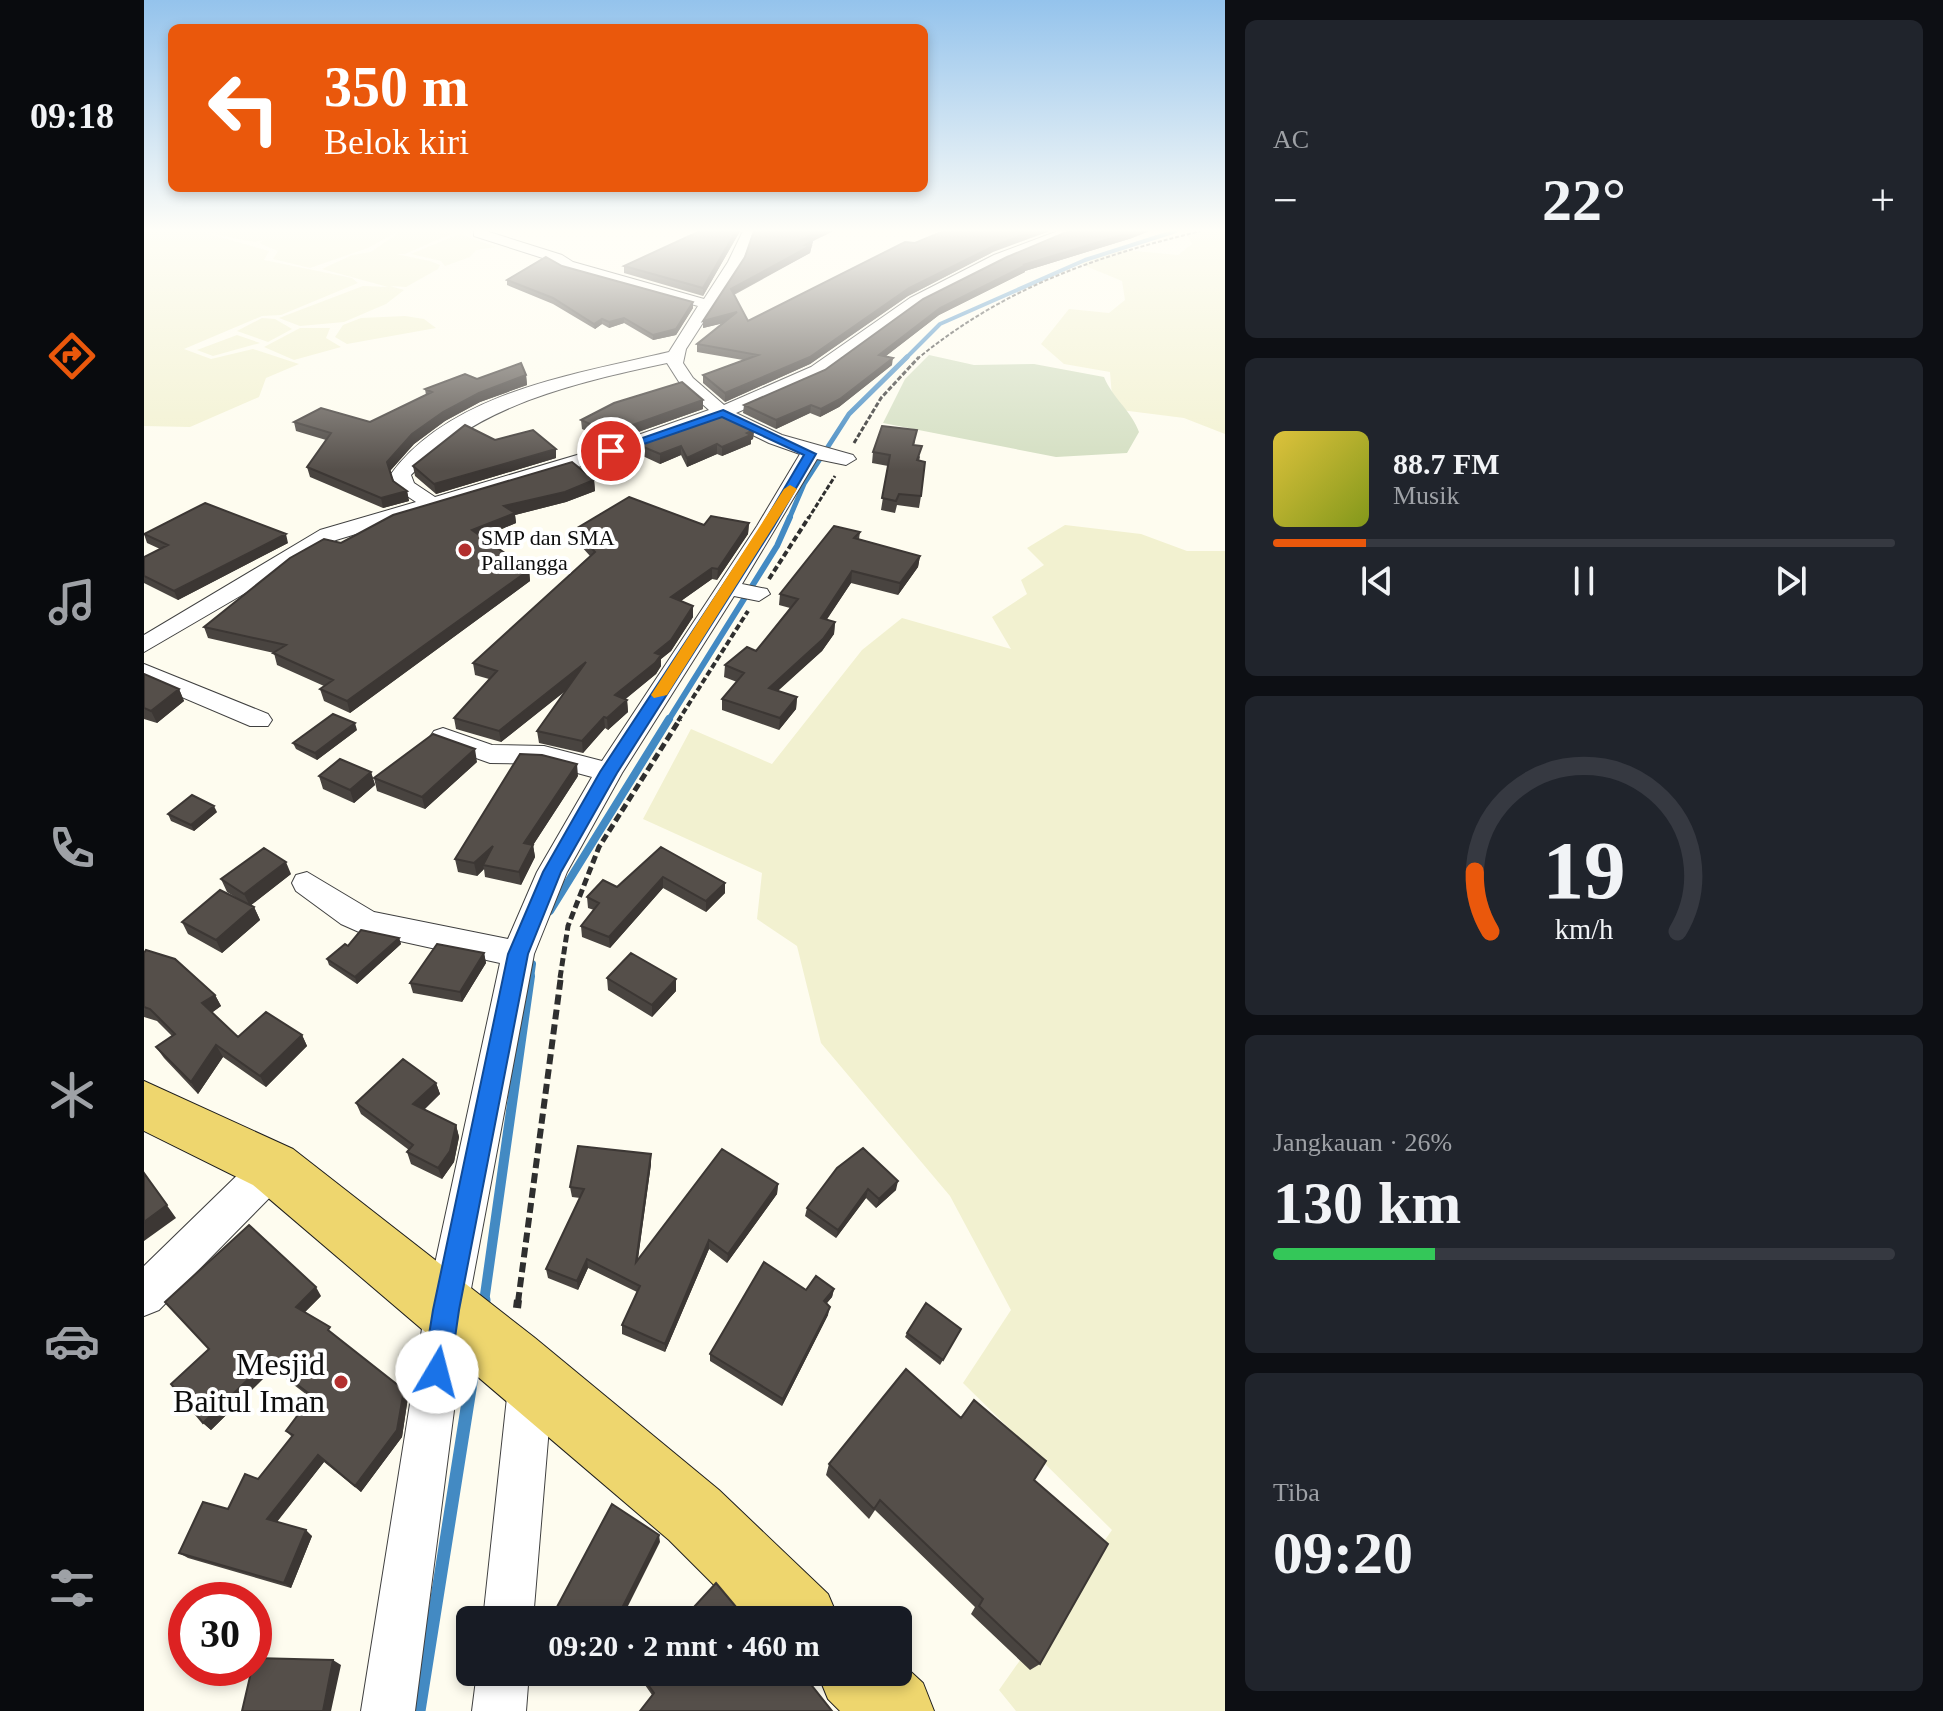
<!DOCTYPE html>
<html lang="id">
<meta charset="utf-8">
<style>
body{margin:0;font-family:Georgia,serif;background:#20242c;color:#f1f3f6;height:100vh;display:flex;flex-direction:column;font-size:30px;white-space:nowrap}
*{box-sizing:border-box;margin:0}
p{font-size:26px;color:#9ea1a6}
.icon{flex:none;width:44px;height:44px;fill:none;stroke:currentColor;stroke-width:2;stroke-linecap:round;stroke-linejoin:round}
.map{position:relative;flex:1;overflow:hidden}
.drawer{display:flex;flex-direction:column;gap:20px;padding:20px;background:#0d0f14;width:718px}
.drawer>*{flex:none}
.top-card{position:absolute;left:24px;top:24px;width:760px;height:168px;border-radius:12px;box-shadow:0 4px 12px #0003;background:#ea580c;color:#fff;overflow:hidden}
.speed{position:absolute;left:24px;top:1582px;display:flex;gap:16px;font-size:40px;font-weight:700;text-align:center}
.speed>*{display:grid;place-content:center;width:104px;height:104px;border-radius:50%;background:#171b24;box-shadow:0 4px 12px #0003;line-height:1}
.speed .limit{border:12px solid #d22;background:#fff;color:#111}
.pin{position:absolute;display:grid;place-items:center;width:68px;height:68px;color:#fff;margin:-34px;border:4px solid #fff;border-radius:50%;box-shadow:0 2px 8px #0007}
.me{position:absolute;width:88px;margin:-44px;rotate:8deg;stroke-linejoin:round;filter:drop-shadow(0 0 6px #0008)}
.turn{display:flex;align-items:center;gap:28px;height:168px;padding:0 24px;font-size:36px}
.turn .icon{width:104px;height:104px;stroke-width:2.5}
.turn b{display:block;font-size:56px;line-height:68px}
.big{font-size:60px;font-weight:600;line-height:1.1}
.drawer .card{flex:1;display:flex;flex-direction:column;justify-content:center;gap:12px;min-width:0;padding:0 28px;border-radius:12px;background:#20242c}
.drawer .dial{align-items:center;gap:0}
.dial svg{height:208px;overflow:visible;fill:none;stroke:#363941;stroke-width:7;stroke-linecap:round;text-anchor:middle}
.dial text{fill:#f1f3f6;stroke:none}
.song{display:flex;align-items:center;gap:24px}
.cover{width:96px;height:96px;border-radius:12px;background:linear-gradient(135deg,hsl(50 70% 55%),hsl(70 70% 35%))}
.played{height:8px;border-radius:4px;background:linear-gradient(90deg,#ea580c 15%,#363941 15%)}
.keys{display:flex;justify-content:space-around;direction:ltr}
.heat{display:flex;justify-content:space-between;align-items:center;font-size:44px;direction:ltr}
.charge{height:12px;border-radius:6px;background:linear-gradient(90deg,#34c759 26%,#363941 0)}
.trip{position:absolute;left:312px;top:1606px;width:456px;height:80px;border-radius:12px;background:#171b24;box-shadow:0 4px 12px #0003;font-weight:600;line-height:80px;text-align:center}
main{display:flex;flex:1;min-height:0}
.dock{display:flex;flex-direction:column;width:144px;justify-content:space-around;align-items:center;background:#090b0e;color:#9ea1a6}
.dock .icon{width:56px;height:56px}
.dock .selected{color:#ea580c}
.dock b{font-size:36px;color:#f1f3f6}
.map>svg:first-child{display:block}
</style>
<main>
<nav class="dock">
<b>09:18</b>
<svg class="icon selected" aria-label="directions" viewBox="0 0 24 24"><path d="M12 3l9 9-9 9-9-9zM9 14v-3h6M13 9l2 2-2 2"/></svg>
<svg class="icon" aria-label="music" viewBox="0 0 24 24"><path d="M9 18V5l10-2v13"/><circle cx="6" cy="18" r="3"/><circle cx="16" cy="16" r="3"/></svg>
<svg class="icon" aria-label="phone" viewBox="0 0 24 24"><path d="M5 4h4l2 5-3 2q2 4 5 5l2-3 5 2v4C11 20 4 13 5 4z"/></svg>
<svg class="icon" aria-label="climate" viewBox="0 0 24 24"><path d="M12 3v18M4 7l16 10M4 17L20 7"/></svg>
<svg class="icon" aria-label="car" viewBox="0 0 24 24"><path d="M5 17H2v-5l4-1 3-4h7l3 4 3 1v5h-3M9 17h6M6 11h13"/><circle cx="7" cy="17" r="2"/><circle cx="17" cy="17" r="2"/></svg>
<svg class="icon" aria-label="filters" viewBox="0 0 24 24"><path d="M4 7h16M4 17h16"/><circle cx="9" cy="7" r="2"/><circle cx="15" cy="17" r="2"/></svg>
</nav>
<div class="map">
<svg width="1081" height="1711" viewBox="0 0 1081 1711">
<rect width="100%" height="100%" fill="#fefcef"/>
<!-- farmland -->
<path fill="#f2f1d0" d="M0,231H137L145,232H253L224,248L166,268L129,259L134,251L115,243L120,240L110,242L59,232L125,251L120,260L208,278L214,283L137,315L118,316L40,349L67,359L109,349L155,364L122,378L115,397L46,427L0,426Z
M257,231L309,233L261,254H252L286,261L296,265L294,269L262,287L246,286L260,290L242,304L200,322L156,326L135,318L219,286L244,287L178,269L208,255L227,252Z
M1054,231H1081V434L1040,418L969,409L966,372L920,364L897,344L925,309L965,313L981,300L978,281L932,262L969,249L1034,255L1048,244L1042,233Z
M315,234L352,247L332,250L326,257L301,266L297,261L267,254Z
M261,316L280,319L292,328L203,344L191,337L199,325L217,318Z
M118,318L131,319L148,329L124,342L93,331Z
M156,328H186L182,338L197,347L150,360L120,347Z
M93,335L116,343L69,356L53,350Z
M921,525L997,534L1043,551H1081V1711H872L855,1690L968,1530L819,1383L867,1310L806,1196L677,1043L653,946L613,919L618,873L499,819L547,729L628,764L718,650L758,618L867,649L848,617L883,594L877,580L900,565L883,548Z"/>
<!-- cemetery -->
<path fill="#d3dec1" d="M785,355L830,365L890,364L960,377C969,399 987,410 995,432L983,453L912,457L739,423L761,379Z"/>
<g fill="none" stroke-linecap="round" stroke-linejoin="round">
<!-- stream-far5 -->
<path stroke="#438ac3" stroke-width="4" d="M761,359L796,324L941,260L1032,231"/>
<!-- stream-far4 -->
<path stroke="#438ac3" stroke-width="5" d="M645,519L660,484L705,414L763,357"/>
<!-- stream-far3 -->
<path stroke="#438ac3" stroke-width="6" d="M524,721L633,546L646,517"/>
<!-- stream-far2 -->
<path stroke="#438ac3" stroke-width="8" d="M406,911L525,719
M386,978L388,964"/>
<!-- stream-far1 -->
<path stroke="#438ac3" stroke-width="10" d="M340,1302L386,976"/>
<!-- stream -->
<path stroke="#438ac3" stroke-width="13" d="M339,1307L340,1300
M275,1711L330,1364"/>
<!-- minor casing -->
<g stroke="#404040" stroke-width="2">
<path id="minor" d="M330,231H342L418,255L429,262L560,299L584,262L599,231H611L598,262L542,349L539,363L549,378L580,405L667,367L766,298L850,255L914,231H932L860,261L776,304L679,375L592,413L638,435L709,455L712,459L702,465L673,459L598,584L623,589L626,594L615,601L590,596L478,773L423,872L390,954L323,1310L271,1711H217L281,1310L356,963L215,932L197,924L152,891L148,883L152,875L163,872L230,912L364,939L393,872L448,777L400,764L346,763L290,743L286,737L290,731L299,728L348,745L400,746L458,761L613,526L656,454L625,443L576,419L474,455L192,540L0,652V635L176,530L272,502L254,490L247,474C307,392 433,374 525,352L554,306L419,268L408,261L330,236ZM523,363L537,385L565,410L460,447L291,497L270,483L267,475C332,405 433,382 523,363Z
M0,664L124,714L128,720L124,726H106L0,681Z
M129,1149L143,1154L148,1167L143,1180L15,1310L0,1316V1266L115,1154Z
M387,1357L403,1363L409,1379L389,1620H339L365,1379L371,1363Z
M333,1672H385L382,1711H328Z"/>
</g>
<!-- primary casing -->
<g stroke="#1e1e1e" stroke-width="2">
<path id="primary" d="M0,1081L149,1149L391,1338L575,1490L684,1594L695,1620H605L525,1540L109,1185L0,1131Z
M754,1660L779,1683L790,1711H696L684,1699L673,1672H754Z"/>
</g>
<!-- path-far5 -->
<path stroke="#2f2f2f" stroke-width="2" stroke-dasharray="4 2" stroke-linecap="butt" d="M773,359C860,288 949,257 1057,231"/>
<!-- path-far4 -->
<path stroke="#2f2f2f" stroke-width="3" stroke-dasharray="5 2" stroke-linecap="butt" d="M710,443L737,398L775,357
M664,519L691,476"/>
<!-- path-far3 -->
<path stroke="#2f2f2f" stroke-width="4" stroke-dasharray="6 3" stroke-linecap="butt" d="M625,579L665,517
M534,721L604,611"/>
<!-- path-far2 -->
<path stroke="#2f2f2f" stroke-width="5" stroke-dasharray="8 4" stroke-linecap="butt" d="M416,978L424,926L455,847L536,719"/>
<!-- path-far1 -->
<path stroke="#2f2f2f" stroke-width="6" stroke-dasharray="10 5" stroke-linecap="butt" d="M374,1302L417,976"/>
<!-- path -->
<path stroke="#2f2f2f" stroke-width="8" stroke-dasharray="13 6" stroke-linecap="butt" d="M373,1308L374,1300"/>
<!-- minor -->
<use href="#minor" fill="#fff" fill-rule="evenodd"/>
<!-- primary -->
<use href="#primary" fill="#eed66e" fill-rule="evenodd"/>
</g>
<!-- wall -->
<path fill="#494440" d="M596,231L559,296L480,273V266Z
M925,231L988,238L881,271V272L795,315L742,356L748,365L695,407L676,417L666,413L632,429L599,413L600,405L681,370Z
M669,241L666,253L590,295L604,321L849,252L764,296L666,364L581,402L559,383V375L599,360L553,352V344L579,323L559,328L601,257Z
M418,266L549,302V308L532,335L509,340L480,323L465,328L458,324L451,329L409,304L363,285V280Z
M382,375L383,385L336,402L301,421L270,444L246,471L249,481L263,491L265,501L239,508L166,477L163,467L182,440L152,431L150,422H226L282,395L281,389L333,379Z
M559,400V409L466,442L438,429L437,420Z
M610,430L609,439L607,440V444L578,456L573,454L543,467L537,455L516,464L490,452V443Z
M351,440L412,449V458L292,494L271,476L269,466Z
M771,441L770,445L776,457L775,461L777,496L775,508L753,505L751,513L737,510L744,466L728,463L729,452Z
M450,480L451,491L422,502L371,515L372,523L338,537L385,570L386,581L206,713L180,701L176,689L180,686L133,665L130,653L64,638L60,627L197,543Z
M605,523L604,534L573,580L568,579L537,601L549,617L527,651L517,659V666L512,674L481,699L483,700L484,712L464,730L461,728L439,753L395,743L393,731L422,690L357,742L312,729L310,718L345,679L331,675L329,663L446,556L437,546L435,527L560,525Z
M716,532L715,539L776,556L774,567L754,595L707,583L682,620L691,622L690,634L678,651L633,691L653,697L652,709L635,730L578,710V699L593,682L580,677L581,665L612,651L646,608L635,605L636,594Z
M0,534L144,543L34,600L0,583V557L16,549L3,543Z
M0,674L35,689L40,701L13,723L0,719Z
M213,730L173,760L152,749L149,743Z
M333,762L281,809L233,791L230,778Z
M227,772L231,785L210,803L179,789L175,776Z
M434,776L389,845L391,857L377,885L341,877L340,869L333,876L314,872L311,859Z
M73,812L50,831L27,821L24,814Z
M517,847L581,883V893L562,912L519,888L466,948L438,937L437,926L450,910L444,908L443,897L473,887Z
M147,874L107,905L110,907L116,920L78,953L44,934L38,922L96,900L83,892L77,879Z
M255,938L257,944L213,984L185,965L183,959L204,946Z
M0,953L71,995L77,1006L68,1012L94,1037L158,1035L163,1046L122,1087L79,1057L54,1094L20,1058L12,1047L28,1036L13,1021L0,1017Z
M340,953L342,963L318,1002L269,993L266,983Z
M463,978L532,979V991L508,1017L464,990Z
M292,1083L296,1094L280,1109L312,1125L315,1137L310,1162L298,1179L267,1164L263,1152L265,1150L217,1114L212,1103Z
M507,1164L494,1259L634,1184L633,1194L583,1263L565,1249L521,1352L478,1334V1325L493,1292L444,1268L434,1290L404,1278L402,1269L436,1198L428,1197L426,1187Z
M693,1168L752,1190L732,1208L722,1198L692,1238L661,1216L663,1208Z
M690,1289L688,1297L682,1304L684,1315L638,1406L566,1361V1354L662,1290Z
M177,1296L161,1312L260,1390L264,1397L258,1437L217,1492L180,1462L133,1522L168,1536L147,1588L44,1558L35,1553L84,1509L114,1479L148,1437L142,1431L167,1398L129,1369L67,1430L59,1423L65,1349Z
M817,1329L796,1365L761,1337L763,1333Z
M817,1418L890,1480L896,1664L886,1670L827,1614L831,1607L731,1510L725,1519L682,1475L685,1464Z
M493,1672H657L508,1695L494,1675Z"/>
<!-- shaded-wall -->
<path fill="#3c3734" d="M592,231H596L559,296V288Z
M676,231H690L669,241L666,253L586,296L587,289L659,239Z
M889,231H906L849,252L764,296L666,364L581,402V393L765,288L850,246Z
M991,231H1006L988,238L881,271V272L795,315L734,362L735,355L796,308L879,265Z
M549,302V308L532,335L509,340V335Z
M593,312V320L559,328V321Z
M480,318V323L465,328V322Z
M458,319V324L451,329L450,324Z
M749,358L748,365L695,407L676,417L677,409Z
M382,375L383,385L336,402L301,421L270,444L245,472L243,462L268,434L299,412L335,393Z
M559,400V409L466,442V433Z
M667,405L666,413L632,429V420Z
M610,430L609,439L607,440V444L578,456V447Z
M573,444V454L543,467V458Z
M537,446V455L516,464V454Z
M412,449V458L292,494L290,484Z
M450,480L451,491L422,502L371,515L372,523L330,541L328,530L360,506Z
M263,491L265,501L239,508L237,498Z
M605,523L604,534L573,580L574,569Z
M142,534L144,543L34,600L30,591Z
M776,556L774,567L754,595L756,583Z
M568,568V579L527,608V597Z
M385,570L386,581L206,713L203,701Z
M708,571L707,583L676,630L677,618Z
M549,606V617L527,651L517,659V666L512,674L472,707L471,695L511,653Z
M691,622L690,634L678,651L624,700L625,688Z
M442,662L443,674L357,742L355,731Z
M35,689L40,701L13,723L7,711Z
M653,697L652,709L635,730L636,718Z
M483,700L484,712L464,730L463,718Z
M460,717L461,728L439,753L438,741Z
M211,723L213,730L173,760L171,753Z
M331,749L333,762L281,809L278,797Z
M433,764L434,776L382,856L380,843Z
M227,772L231,785L210,803L206,790Z
M70,806L73,812L50,831L47,825Z
M389,845L391,857L377,885L375,872Z
M349,846L339,865L340,869L333,876L330,863Z
M142,862L147,874L106,906L100,894Z
M519,877V888L466,948L465,937Z
M581,883V893L562,912V901Z
M110,907L116,920L78,953L72,940Z
M255,938L257,944L213,984L211,977Z
M340,953L342,963L318,1002L316,992Z
M532,979V991L508,1017V1005Z
M71,995L77,1006L65,1015L58,1003Z
M158,1035L163,1046L122,1087L116,1076Z
M72,1045L79,1057L54,1094L47,1082Z
M292,1083L296,1094L274,1116L269,1104Z
M312,1125L315,1137L310,1162L298,1179L294,1168Z
M507,1154V1164L492,1272V1262Z
M0,1173L32,1218L0,1241Z
M754,1181L752,1190L732,1208L735,1199Z
M634,1184L633,1194L583,1263L584,1254Z
M724,1189L722,1198L692,1238L694,1230Z
M565,1240V1249L521,1352V1344Z
M443,1259L444,1268L434,1290L433,1281Z
M172,1287L177,1296L158,1315L152,1307Z
M690,1289L688,1297L678,1309L680,1301Z
M686,1307L684,1315L638,1406L639,1399Z
M123,1361L129,1369L67,1430L59,1423Z
M260,1390L264,1397L258,1437L217,1492L211,1486Z
M174,1455L180,1462L130,1525L123,1519Z
M162,1530L168,1536L147,1588L140,1583Z
M515,1535L516,1542L477,1620H472Z
M189,1660L197,1665L187,1711H179Z"/>
<!-- building -->
<path fill="#554f4a" stroke="#3c3734" stroke-width="2" d="M556,231H592L559,288L480,266Z
M610,231H676L659,239L669,240L661,245L666,246L587,289L604,321L761,242L771,243L800,231H889L850,246L765,288L666,357L581,393L559,375L614,355L553,344L593,312L559,321L601,257Z
M925,231H991L879,265H882L796,308L735,355L749,358L696,399L677,409L667,405L632,420L600,405L681,370L779,299L863,257Z
M402,257L418,266L549,302L532,329L509,335L480,318L465,322L458,319L450,324L409,298L363,280Z
M377,363L382,375L335,393L299,412L268,434L243,462L249,481L263,491L237,498L163,467L187,433L150,422L177,408L226,422L288,392L281,389L321,374L333,379Z
M538,382L559,400L466,433L437,420L470,403Z
M576,413L610,430L603,433L607,435L578,447L573,444L543,458L537,446L516,454L490,443Z
M321,425L351,440L389,430L412,449L290,484L269,466Z
M738,426L773,430L769,445L778,446L773,460L781,462L777,496L755,494L752,501L738,498L746,455L729,452Z
M428,462L450,480L421,492L360,506L371,513L328,530L385,570L203,701L176,689L189,680L129,653L142,645L60,627L146,558L180,539L197,543L249,515Z
M485,497L560,525L567,516L605,523L574,569L568,568L527,597L549,606L527,640L511,653L517,655L511,663L471,695L483,700L463,718L460,717L438,741L393,731L442,662L355,731L310,718L353,671L329,663L451,552L436,535L443,531L435,527Z
M61,503L142,534L30,591L0,576V557L24,545L0,534Z
M690,526L716,532L710,538L776,556L756,583L708,571L677,618L691,622L679,639L625,688L653,697L636,718L578,699L600,673L581,665L603,647L612,651L654,599L636,594Z
M0,674L35,689L7,711L0,708Z
M189,714L211,723L171,753L149,743Z
M289,734L331,749L278,797L230,778Z
M376,754L398,755L433,764L380,843L389,845L375,872L339,865L349,846L330,863L311,859Z
M196,759L227,772L206,790L175,776Z
M48,795L70,806L47,825L24,814Z
M517,847L581,883L562,901L519,877L465,937L437,926L455,903L443,897L459,880L473,887Z
M120,848L142,862L100,894L77,879Z
M76,890L110,907L72,940L38,922Z
M217,930L255,938L211,977L183,959L201,944L204,946Z
M293,944L340,953L316,992L266,983Z
M2,950L31,959L71,995L58,1003L94,1037L122,1012L158,1035L116,1076L72,1045L47,1082L12,1047L31,1034L6,1009L0,1007V953Z
M487,953L532,979L508,1005L463,978Z
M259,1059L292,1083L269,1104L312,1125L306,1151L294,1168L263,1152L269,1145L212,1103Z
M434,1146L507,1154L492,1262L578,1149L634,1184L584,1254L565,1240L521,1344L478,1325L496,1286L443,1259L433,1281L402,1269L440,1189L426,1187Z
M719,1148L754,1181L735,1199L724,1189L694,1230L663,1208L693,1168Z
M0,1173L23,1205L0,1222Z
M105,1225L172,1287L152,1307L186,1327L184,1330L260,1390L253,1430L211,1486L174,1455L123,1519L162,1530L140,1583L35,1553L59,1502L84,1509L101,1474L114,1479L149,1435L142,1431L168,1396L123,1361L59,1423L27,1384L65,1349L21,1302Z
M620,1262L662,1290L672,1276L690,1289L680,1301L686,1307L639,1399L566,1354Z
M782,1303L817,1329L799,1360L763,1333Z
M762,1369L817,1418L830,1400L902,1461L890,1480L964,1544L896,1664L835,1606L839,1599L736,1500L730,1509L685,1464Z
M468,1504L515,1535L472,1620H406Z
M572,1583L603,1620H538Z
M110,1658L189,1660L179,1711H98L108,1668H110Z
M495,1672H657L688,1711H496L510,1693Z"/>
<!-- sky -->
<linearGradient id="sky" x2="0" y2="1"><stop stop-color="#94c3ec"/><stop offset="0.49" stop-color="#fffef8"/><stop offset="1" stop-color="#fffef8" stop-opacity="0"/></linearGradient>
<rect width="1081" height="471" fill="url(#sky)"/>
<!-- route -->
<path fill="#1a73e8" stroke="#114b97" stroke-width="2" d="M579,410L672,454L630,526L473,773L417,872L384,954L315,1310L306,1372L302,1381L293,1385L283,1381L279,1372L289,1310L364,954L399,872L456,772L618,526L660,455L578,417L471,454L461,451Z"/>
<!-- slow -->
<path fill="#f59e0b" d="M646,485L653,489L523,695L510,698L507,695L640,489Z"/>
<!-- markers -->
<g fill="#b3302f" stroke="#fff" stroke-width="3">
<circle cx="321" cy="550" r="8"/>
<circle cx="197" cy="1382" r="8"/>
</g>
<g text-anchor="middle" dominant-baseline="central" stroke-width="8" stroke-linejoin="round" paint-order="stroke">
<!-- far-poi labels -->
<g font-size="22" fill="#0d0d0d" stroke="#fff" text-anchor="start">
<text x="337" y="537">SMP dan SMA<tspan x="337" dy="25">Pallangga</tspan></text>
</g>
<!-- near-poi labels -->
<g font-size="32" fill="#0d0d0d" stroke="#fff" text-anchor="end">
<text x="181" y="1364">Mesjid<tspan x="181" dy="37">Baitul Iman</tspan></text>
</g>
</g>
</svg>
<div class="speed"><div class="limit">30</div></div>
<div class="pin" style="left:467px;top:451px;background:#d93025"><svg class="icon" aria-label="arrive" viewBox="0 0 24 24"><path d="M6 21V4h12l-3 4 3 4H6"/></svg></div>
<svg class="me" style="left:293px;top:1372px" viewBox="-20 -20 40 40"><circle r="19" fill="#fff"/><path d="M0-13L10 11 0 6-10 11z" fill="#1a73e8"/></svg>
<div class="trip">09:20 · 2 mnt · 460 m</div>
<div class="top-card">
<div class="turn"><svg class="icon" aria-label="left" viewBox="0 0 24 24"><path d="M17 20v-9H6M10 6l-5 5 5 5"/></svg><div><b>350 m</b>Belok kiri</div></div>
</div>
</div>
<section class="drawer">
<div class="card"><p>AC</p>
<div class="heat"><a>−</a><b class="big">22°</b><a>+</a></div>
</div>
<div class="card">
<div class="song"><i class="cover"></i><div><b>88.7 FM</b><p>Musik</p></div></div>
<div class="played"></div>
<div class="keys"><svg class="icon" aria-label="previous" viewBox="0 0 24 24"><path d="M18 5L8 12l10 7zM5 5v14"/></svg><svg class="icon" aria-label="pause" viewBox="0 0 24 24"><path d="M8 5v14M16 5v14"/></svg><svg class="icon" aria-label="next" viewBox="0 0 24 24"><path d="M6 5l10 7-10 7zM19 5v14"/></svg></div>
</div>
<div class="card dial"><svg viewBox="0 0 100 80">
<path d="M14 69A42 42 0 1 1 86 69"/>
<path d="M14 69A42 42 0 0 1 8 46" stroke="#ea580c"/>
<text x="50" y="56" font-size="32" font-weight="700">19</text>
<text x="50" y="72" font-size="11">km/h</text>
</svg></div>
<div class="card"><p>Jangkauan · 26%</p><b class="big">130 km</b><div class="charge"></div></div>
<div class="card"><p>Tiba</p><b class="big">09:20</b></div>
</section>
</main>
